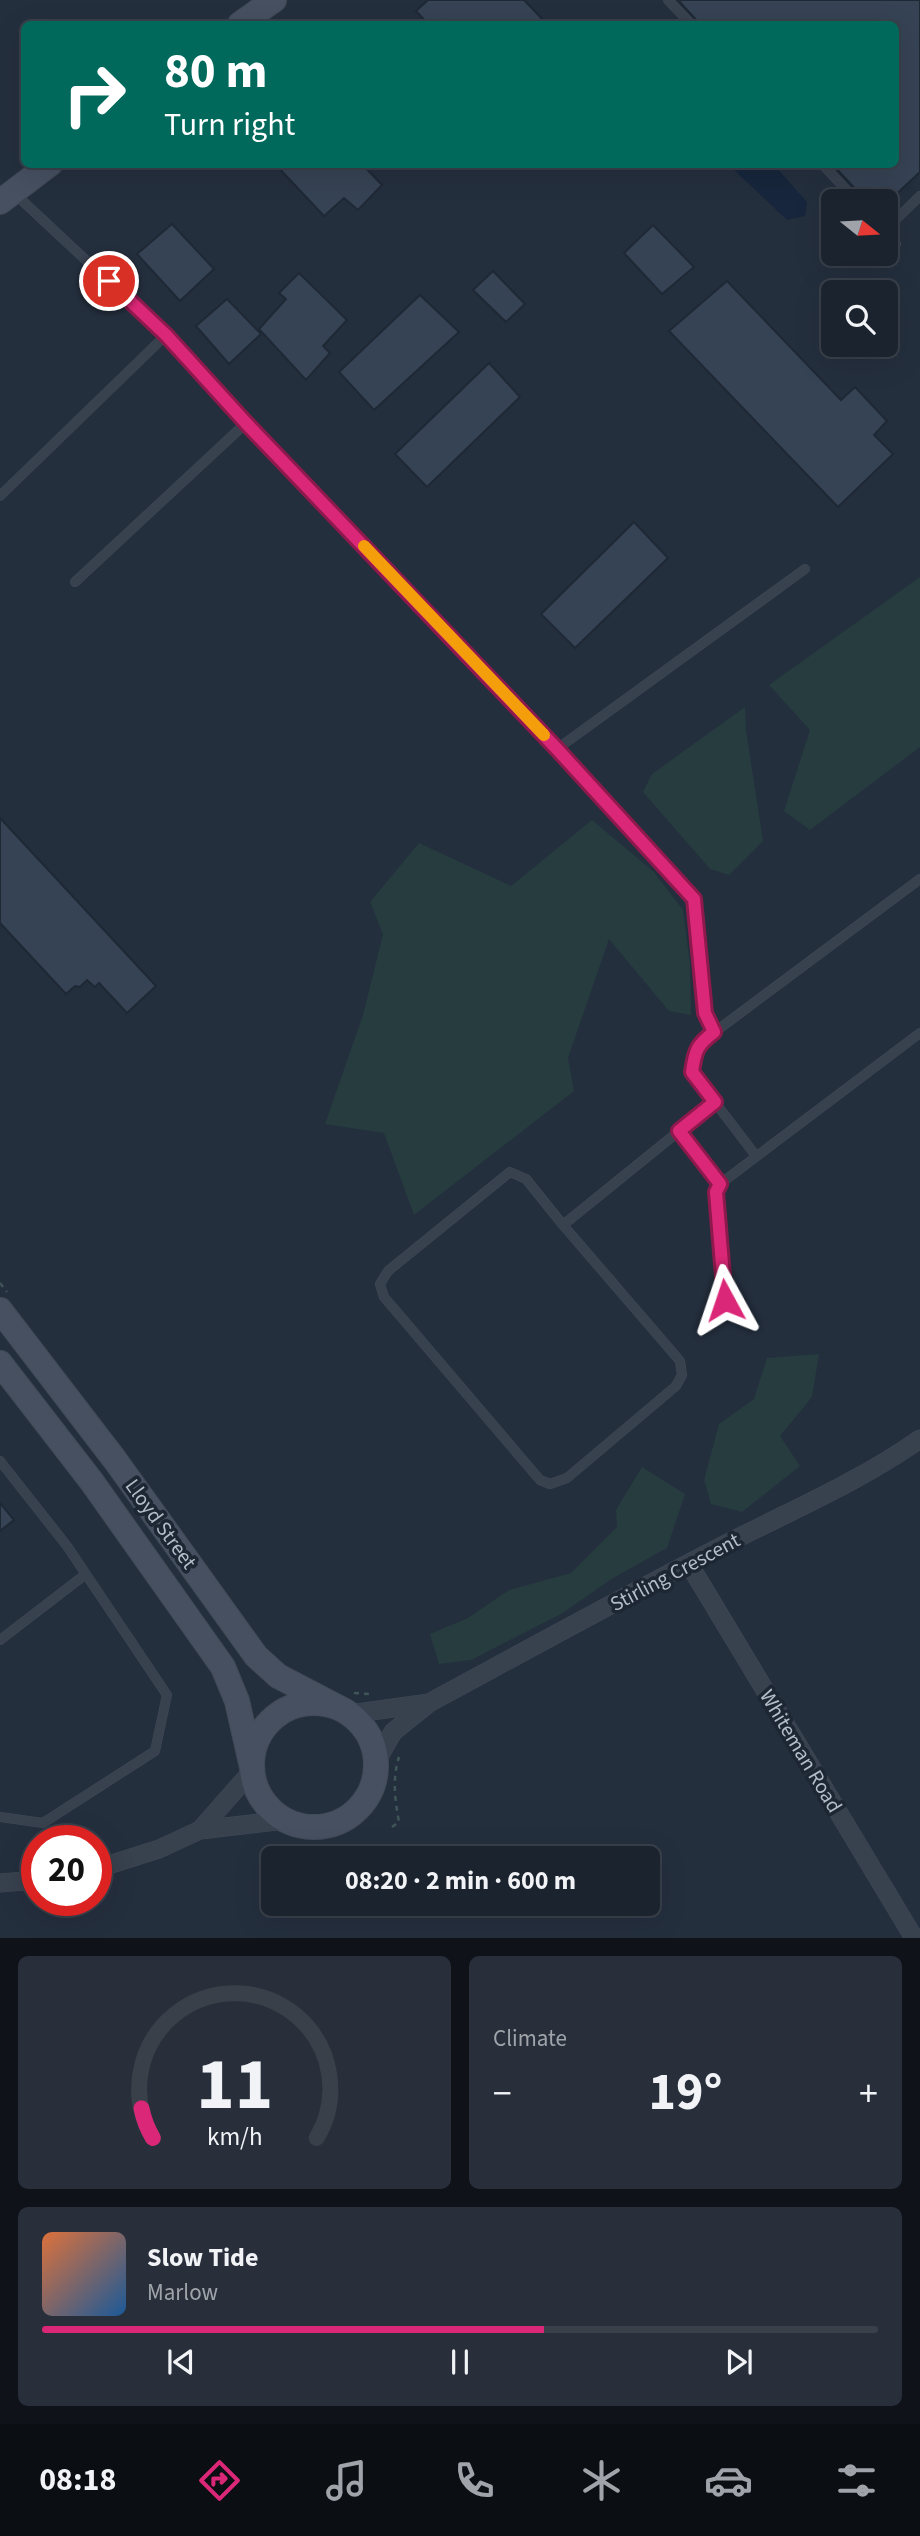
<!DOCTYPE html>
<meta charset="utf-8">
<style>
body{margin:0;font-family:"Source Sans 3",sans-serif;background:#282f3a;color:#f1f3f6;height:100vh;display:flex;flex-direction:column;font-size:26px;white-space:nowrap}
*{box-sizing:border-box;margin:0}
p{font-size:23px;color:#a0a4aa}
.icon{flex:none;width:38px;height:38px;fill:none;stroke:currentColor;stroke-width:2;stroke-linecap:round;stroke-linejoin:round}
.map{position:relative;height:1938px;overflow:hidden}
.sheet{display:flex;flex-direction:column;gap:18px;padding:18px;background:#0f1319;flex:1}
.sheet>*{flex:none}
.top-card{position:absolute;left:21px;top:21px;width:878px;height:147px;border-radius:10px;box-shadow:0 7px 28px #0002,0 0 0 2px #39404a;background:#00695c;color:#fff;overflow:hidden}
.needle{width:46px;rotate:108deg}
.controls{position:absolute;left:821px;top:189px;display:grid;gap:14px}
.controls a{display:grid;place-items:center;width:77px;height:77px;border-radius:10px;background:#1b232e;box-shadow:0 7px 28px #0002,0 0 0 2px #39404a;font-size:35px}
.speed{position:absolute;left:21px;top:1825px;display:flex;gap:14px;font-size:35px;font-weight:700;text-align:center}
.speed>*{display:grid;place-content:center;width:91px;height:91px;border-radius:50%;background:#1b232e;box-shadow:0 7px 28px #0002,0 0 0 2px #39404a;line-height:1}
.speed .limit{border:10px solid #d22;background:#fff;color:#111}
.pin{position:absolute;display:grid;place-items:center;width:60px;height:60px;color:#fff;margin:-30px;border:4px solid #fff;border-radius:50%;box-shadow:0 2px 7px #0007}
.me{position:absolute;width:77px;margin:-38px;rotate:355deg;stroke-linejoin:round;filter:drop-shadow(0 0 5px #0008)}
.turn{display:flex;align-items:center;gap:24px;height:147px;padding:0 28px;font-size:32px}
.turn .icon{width:91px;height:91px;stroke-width:2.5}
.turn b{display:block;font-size:49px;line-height:60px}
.big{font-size:52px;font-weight:700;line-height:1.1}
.sheet .tile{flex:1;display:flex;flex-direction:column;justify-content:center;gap:10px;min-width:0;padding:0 24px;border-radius:10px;background:#282f3a}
.sheet .dial{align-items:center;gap:0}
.dial svg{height:182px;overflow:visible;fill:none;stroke:#39404a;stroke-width:7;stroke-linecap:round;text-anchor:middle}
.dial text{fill:#f1f3f6;stroke:none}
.song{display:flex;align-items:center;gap:21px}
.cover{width:84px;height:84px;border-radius:10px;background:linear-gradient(135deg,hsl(20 70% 55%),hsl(210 70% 35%))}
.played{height:7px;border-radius:4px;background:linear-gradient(90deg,#db2777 60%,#39404a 60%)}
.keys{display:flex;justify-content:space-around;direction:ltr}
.heat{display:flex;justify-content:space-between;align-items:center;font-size:38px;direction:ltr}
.sheet .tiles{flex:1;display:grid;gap:18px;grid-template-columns:1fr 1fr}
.tile:last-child{grid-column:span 2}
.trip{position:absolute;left:261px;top:1846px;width:399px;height:70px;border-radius:10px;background:#1b232e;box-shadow:0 7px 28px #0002,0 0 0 2px #39404a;font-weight:700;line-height:70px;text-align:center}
.tabs{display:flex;height:112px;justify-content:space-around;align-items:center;background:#0b0e12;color:#a0a4aa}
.tabs .icon{width:49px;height:49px}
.tabs .active{color:#db2777}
.tabs b{font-size:32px;color:#f1f3f6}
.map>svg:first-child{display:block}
</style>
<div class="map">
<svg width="920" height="1938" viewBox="0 0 920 1938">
<rect width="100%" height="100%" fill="#242f3e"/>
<!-- green -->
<path fill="#263c3f" d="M920,577V747L810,830L784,811L810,730L769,685Z
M745,707L746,730L763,841L729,875L710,869L643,792L652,774Z
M592,820L654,872L683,910L690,964L691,1015L669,1011L609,939L568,1058L574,1091L414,1215L384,1133L325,1124L363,1015L383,934L370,902L419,843L511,886Z
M819,1354L812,1397L780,1436L800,1466L742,1512L711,1504L704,1480L719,1424L754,1399L767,1358Z
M642,1467L685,1494L667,1548L613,1578L561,1614L471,1660L439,1664L430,1634L468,1618L509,1590L571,1573L617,1527L616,1510Z"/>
<!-- water -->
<path fill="#17263c" d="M729,165H774L807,202L805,216L787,220Z"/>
<!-- building -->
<path fill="#364354" stroke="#1f2835" stroke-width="2" d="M428,0H524L547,24H450L445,20L440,24H428L416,11Z
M678,0H920V172L889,201H864L862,196L832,164H896V24H700Z
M275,164H362L382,185L358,210L344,198L324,216Z
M172,224L214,269L180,301L137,254Z
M653,225L694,267L662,294L624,253Z
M493,271L525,304L506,322L473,290Z
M299,273L347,320L323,346L330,353L306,380L259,329L286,299L279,293Z
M727,281L841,400L855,387L887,421L874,435L893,454L838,507L669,331Z
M420,295L459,332L374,410L339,372Z
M227,299L261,334L229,364L196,326Z
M489,363L520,397L427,487L395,454Z
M634,522L668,558L575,648L541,614Z
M0,818L156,986L127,1013L99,983L95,987L87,980L80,987L75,986L66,994L0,923Z
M0,1503L14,1520L0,1531Z"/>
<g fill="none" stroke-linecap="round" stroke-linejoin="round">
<!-- service casing -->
<g stroke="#414a57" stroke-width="10">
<path id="service" d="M668,0L691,24
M822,164L857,201
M14,193L166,335L246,423L557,749L694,899L705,1013L714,1032
M886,229L920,196
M886,232L896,244
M0,496L166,335
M75,582L246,423
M557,749L805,569
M679,1131L720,1184
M756,1156L692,1072L694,1054L700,1043L920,879
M563,1225L680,1361L682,1375L676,1386L567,1478L550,1484L540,1480L384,1297L380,1284L388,1271L510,1172L526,1179L563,1225L715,1102
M725,1300L716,1192L720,1184L920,1033
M0,1461L67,1546L167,1695L155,1751L43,1823L0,1817
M0,1640L86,1574"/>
</g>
<!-- minor casing -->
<g stroke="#414a57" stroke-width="19">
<path id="minor" d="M689,1564L914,1938
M350,1714L429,1703
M376,1762L393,1732L429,1703C527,1650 625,1596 724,1545C790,1511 859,1482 920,1439
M200,1830L252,1771
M96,1869L159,1849L200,1830L285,1820
M0,1883L37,1880"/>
</g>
<!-- secondary casing -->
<g stroke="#414a57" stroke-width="26">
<path id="secondary" d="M240,24L274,0
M0,202L50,164
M0,1310L115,1460L256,1656L278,1676L345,1711
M0,1363L92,1482L223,1667L237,1701L252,1767
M252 1765a62 62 0 1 1 124 0a62 62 0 1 1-124 0Z"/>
</g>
<!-- path -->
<path stroke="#3f5557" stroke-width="2.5" stroke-dasharray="5 5" stroke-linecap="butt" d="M0,1283L7,1292
M354,1693L369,1694
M392,1827L399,1822C395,1800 392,1779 399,1757"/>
<!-- service -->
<use href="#service" stroke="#38414e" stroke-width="9"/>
<!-- minor -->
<use href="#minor" stroke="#38414e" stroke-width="18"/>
<!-- secondary -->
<use href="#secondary" stroke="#465061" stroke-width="24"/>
</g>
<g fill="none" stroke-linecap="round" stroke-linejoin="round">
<!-- route casing -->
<g stroke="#8e194d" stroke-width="18">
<path id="route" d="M109,281L166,335L246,423L557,749L694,899L705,1013L714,1032C697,1045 695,1050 692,1072L715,1102L679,1131L720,1184L716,1192L725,1300"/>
</g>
<!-- route -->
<use href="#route" stroke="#db2777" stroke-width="12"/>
<!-- slow -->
<path stroke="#f59e0b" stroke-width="12" d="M364,546L544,735"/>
</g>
<g text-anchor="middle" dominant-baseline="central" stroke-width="7" stroke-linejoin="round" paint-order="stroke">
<!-- street labels -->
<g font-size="21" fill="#b4bcc9" stroke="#1d2633">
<text transform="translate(161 1524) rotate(54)">Lloyd Street</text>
<text transform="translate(675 1572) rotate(-28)">Stirling Crescent</text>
<text transform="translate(801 1751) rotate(59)">Whiteman Road</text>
</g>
</g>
</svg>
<div class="controls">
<a><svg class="needle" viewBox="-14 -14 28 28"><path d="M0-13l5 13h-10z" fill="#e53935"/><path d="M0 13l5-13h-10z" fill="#a0a4aa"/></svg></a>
<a><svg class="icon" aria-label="search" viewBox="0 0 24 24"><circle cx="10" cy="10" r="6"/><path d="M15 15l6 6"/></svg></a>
</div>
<div class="speed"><div class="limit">20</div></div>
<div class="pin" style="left:109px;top:281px;background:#d93025"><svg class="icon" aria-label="arrive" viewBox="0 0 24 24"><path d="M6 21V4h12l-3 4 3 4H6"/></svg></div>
<svg class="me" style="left:725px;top:1300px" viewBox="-20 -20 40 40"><path d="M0-17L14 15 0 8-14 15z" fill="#db2777" stroke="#fff" stroke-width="4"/></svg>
<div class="trip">08:20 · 2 min · 600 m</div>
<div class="top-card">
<div class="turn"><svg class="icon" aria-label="right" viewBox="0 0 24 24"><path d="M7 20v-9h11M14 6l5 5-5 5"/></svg><div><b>80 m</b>Turn right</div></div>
</div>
</div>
<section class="sheet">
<div class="tiles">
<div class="tile dial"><svg viewBox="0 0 100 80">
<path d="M14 69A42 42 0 1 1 86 69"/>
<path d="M14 69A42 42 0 0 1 9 56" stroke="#db2777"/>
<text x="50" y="56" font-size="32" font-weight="700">11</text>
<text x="50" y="72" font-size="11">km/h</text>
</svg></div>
<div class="tile"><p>Climate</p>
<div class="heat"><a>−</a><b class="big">19°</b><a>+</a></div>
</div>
<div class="tile">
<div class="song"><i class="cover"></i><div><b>Slow Tide</b><p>Marlow</p></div></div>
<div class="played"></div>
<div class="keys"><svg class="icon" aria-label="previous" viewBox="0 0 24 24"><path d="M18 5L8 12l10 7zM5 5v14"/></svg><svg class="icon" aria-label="pause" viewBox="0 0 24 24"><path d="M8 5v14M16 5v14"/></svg><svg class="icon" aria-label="next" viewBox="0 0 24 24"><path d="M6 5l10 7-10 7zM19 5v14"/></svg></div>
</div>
</div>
</section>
<nav class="tabs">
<b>08:18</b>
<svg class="icon active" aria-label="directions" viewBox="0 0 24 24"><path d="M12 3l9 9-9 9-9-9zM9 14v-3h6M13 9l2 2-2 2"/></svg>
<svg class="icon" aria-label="music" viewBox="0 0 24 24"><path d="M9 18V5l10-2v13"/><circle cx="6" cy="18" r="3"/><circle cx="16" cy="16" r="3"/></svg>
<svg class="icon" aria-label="phone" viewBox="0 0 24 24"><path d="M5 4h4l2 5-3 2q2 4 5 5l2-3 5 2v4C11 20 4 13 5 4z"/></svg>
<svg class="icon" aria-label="climate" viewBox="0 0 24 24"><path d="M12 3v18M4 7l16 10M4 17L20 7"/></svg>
<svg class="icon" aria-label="car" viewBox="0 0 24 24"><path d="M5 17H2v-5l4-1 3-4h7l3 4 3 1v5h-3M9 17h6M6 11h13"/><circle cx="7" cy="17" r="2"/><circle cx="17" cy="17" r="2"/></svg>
<svg class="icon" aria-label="filters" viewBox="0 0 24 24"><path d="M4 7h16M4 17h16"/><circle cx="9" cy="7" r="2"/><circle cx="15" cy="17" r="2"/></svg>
</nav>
